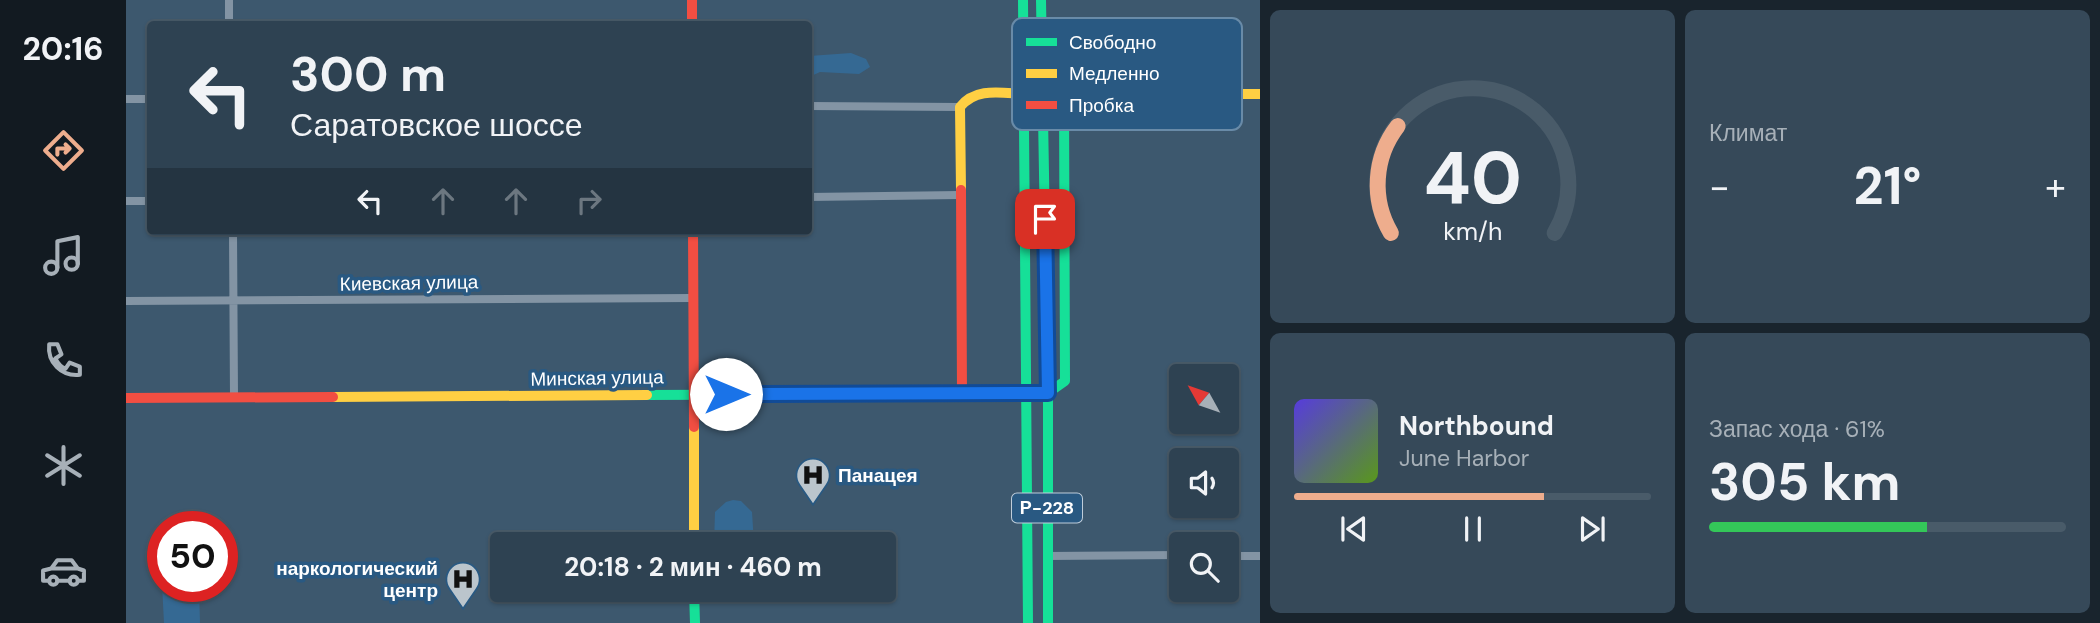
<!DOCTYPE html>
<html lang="ru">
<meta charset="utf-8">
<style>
body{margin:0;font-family:"DM Sans",sans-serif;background:#364959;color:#f1f3f6;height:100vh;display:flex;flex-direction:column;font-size:26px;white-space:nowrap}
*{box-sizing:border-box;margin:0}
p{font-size:23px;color:#a7b0b8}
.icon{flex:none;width:38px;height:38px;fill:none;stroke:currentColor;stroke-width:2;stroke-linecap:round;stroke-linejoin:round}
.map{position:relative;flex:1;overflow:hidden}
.sheet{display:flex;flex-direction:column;gap:10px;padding:10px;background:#19242d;width:840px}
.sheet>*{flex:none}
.guide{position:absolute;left:21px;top:21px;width:665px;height:214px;border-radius:7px;box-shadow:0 2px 5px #0004,0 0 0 2px #495b69;background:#2e4252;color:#f1f3f6;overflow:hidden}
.needle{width:46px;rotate:310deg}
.buttons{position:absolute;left:1043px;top:364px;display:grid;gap:14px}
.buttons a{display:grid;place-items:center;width:70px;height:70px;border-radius:7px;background:#2e4252;box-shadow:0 2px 5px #0004,0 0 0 2px #495b69;font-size:35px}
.speed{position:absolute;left:21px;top:511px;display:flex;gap:14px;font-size:35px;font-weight:700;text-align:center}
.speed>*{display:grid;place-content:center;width:91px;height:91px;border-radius:50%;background:#2e4252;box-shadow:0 2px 5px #0004,0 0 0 2px #495b69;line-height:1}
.speed .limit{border:10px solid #d22;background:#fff;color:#111}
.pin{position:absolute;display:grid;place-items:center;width:60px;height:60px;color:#fff;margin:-30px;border-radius:14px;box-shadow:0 4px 10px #0006}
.me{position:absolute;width:77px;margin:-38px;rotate:90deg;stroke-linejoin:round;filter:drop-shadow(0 0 5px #0008)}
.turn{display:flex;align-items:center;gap:24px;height:147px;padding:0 28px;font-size:32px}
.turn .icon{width:91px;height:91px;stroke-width:2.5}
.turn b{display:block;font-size:49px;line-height:60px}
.lanes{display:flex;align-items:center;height:66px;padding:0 28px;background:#0003;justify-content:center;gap:35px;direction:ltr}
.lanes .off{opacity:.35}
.big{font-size:52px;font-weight:700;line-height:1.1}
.sheet .widget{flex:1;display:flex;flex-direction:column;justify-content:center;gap:10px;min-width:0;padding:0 24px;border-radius:10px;background:#364959}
.sheet .dial{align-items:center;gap:0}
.dial svg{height:182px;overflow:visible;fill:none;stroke:#495b69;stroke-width:7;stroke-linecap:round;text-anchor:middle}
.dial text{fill:#f1f3f6;stroke:none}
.song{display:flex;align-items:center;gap:21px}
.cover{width:84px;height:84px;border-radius:10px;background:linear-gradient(135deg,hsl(250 70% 55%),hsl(90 70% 35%))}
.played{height:7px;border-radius:4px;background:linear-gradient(90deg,#eead8d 70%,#495b69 70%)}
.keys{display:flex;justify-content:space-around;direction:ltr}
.heat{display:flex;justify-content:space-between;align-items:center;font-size:38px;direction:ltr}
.charge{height:10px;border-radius:5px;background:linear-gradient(90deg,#34c759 61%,#495b69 0)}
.sheet .tiles{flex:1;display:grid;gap:10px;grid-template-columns:repeat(2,1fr)}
.trip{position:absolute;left:364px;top:532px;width:406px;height:70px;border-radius:7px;background:#2e4252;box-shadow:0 2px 5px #0004,0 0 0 2px #495b69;font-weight:700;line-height:70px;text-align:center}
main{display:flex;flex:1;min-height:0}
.dock{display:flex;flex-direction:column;width:126px;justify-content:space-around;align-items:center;background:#121a21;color:#a7b0b8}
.dock .icon{width:49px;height:49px}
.dock .current{color:#eead8d}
.dock b{font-size:32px;color:#f1f3f6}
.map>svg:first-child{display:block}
</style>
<main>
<nav class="dock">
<b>20:16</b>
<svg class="icon current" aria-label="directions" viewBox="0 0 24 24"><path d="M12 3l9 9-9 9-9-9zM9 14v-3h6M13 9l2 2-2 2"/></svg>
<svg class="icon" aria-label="music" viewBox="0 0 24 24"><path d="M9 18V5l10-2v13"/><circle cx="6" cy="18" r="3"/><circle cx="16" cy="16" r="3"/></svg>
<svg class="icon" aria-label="phone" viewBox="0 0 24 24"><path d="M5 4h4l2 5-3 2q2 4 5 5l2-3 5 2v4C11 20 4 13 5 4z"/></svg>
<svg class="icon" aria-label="climate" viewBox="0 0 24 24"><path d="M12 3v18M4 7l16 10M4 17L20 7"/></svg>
<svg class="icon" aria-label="car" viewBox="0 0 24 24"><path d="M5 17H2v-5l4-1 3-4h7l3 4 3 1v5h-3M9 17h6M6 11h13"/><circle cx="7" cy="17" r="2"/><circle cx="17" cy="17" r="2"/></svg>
</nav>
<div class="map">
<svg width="1134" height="623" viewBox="0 0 1134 623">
<rect width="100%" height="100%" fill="#3d586e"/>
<!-- green -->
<path fill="#356993" d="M725,53L740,59L744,67L733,74L694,72L683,77V56Z
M607,500L615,501L626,512L628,544H588L589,512L600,502Z
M35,565L37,586H73L74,623H38Z"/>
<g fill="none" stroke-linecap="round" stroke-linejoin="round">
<!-- street -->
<path stroke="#8394a4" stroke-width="8" d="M103,0V24
M0,99H24
M682,106L834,107
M682,197L834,195
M0,201H24
M107,231L108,397
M0,301L567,298
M921,556L1055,555
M1101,556H1134"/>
<!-- fast -->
<path stroke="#16e098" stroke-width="10" d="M897,0L902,623
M915,0L922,404V623
M922,393L939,381L938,94
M521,395L900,393
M568,590L569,623"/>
<!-- slow -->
<path stroke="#ffcf43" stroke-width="10" d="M917,94H1134
M835,190L834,107C850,87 875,93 898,94
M207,397L521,395
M568,427V544"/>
<!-- jam -->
<path stroke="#f24e42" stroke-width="10" d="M566,0V24
M835,190L836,393
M567,231L568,427
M0,398L207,397"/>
</g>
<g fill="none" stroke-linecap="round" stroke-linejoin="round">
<!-- route casing -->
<g stroke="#114b97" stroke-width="18">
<path id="route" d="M600,394L922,393L919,219"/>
</g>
<!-- route -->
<use href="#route" stroke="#1a73e8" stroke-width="12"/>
</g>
<!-- icons -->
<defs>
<g id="hospital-pin" transform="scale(1.75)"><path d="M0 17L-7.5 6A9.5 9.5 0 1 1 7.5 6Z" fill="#bbc5cc" stroke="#295982"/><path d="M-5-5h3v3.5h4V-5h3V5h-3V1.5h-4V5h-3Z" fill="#111"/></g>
</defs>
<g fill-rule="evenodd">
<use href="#hospital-pin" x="687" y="475"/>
<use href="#hospital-pin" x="337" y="579"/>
</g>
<g text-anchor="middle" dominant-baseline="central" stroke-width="7" stroke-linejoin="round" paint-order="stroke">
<!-- shield labels -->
<rect fill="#295982" stroke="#bfcdda" stroke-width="2" x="886" y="493.5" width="70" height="29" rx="5"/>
<g font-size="18" font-weight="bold" fill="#fff">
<text x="921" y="508">Р-228</text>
</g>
<!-- street labels -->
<g font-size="19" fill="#fff" stroke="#295982">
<text transform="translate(283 283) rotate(-1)">Киевская улица</text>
<text transform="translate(471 378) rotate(-1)">Минская улица</text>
</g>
<!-- poi labels -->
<g font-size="19" font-weight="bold" fill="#fff" stroke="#295982" text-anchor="start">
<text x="712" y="475">Панацея</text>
<text x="312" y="568" text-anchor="end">наркологический<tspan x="312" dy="22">центр</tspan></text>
</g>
</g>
<!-- legend -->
<rect x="886" y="18" width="230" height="112" rx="10" fill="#295982" stroke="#698ba8" stroke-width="2"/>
<rect x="900" y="38" width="31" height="8" fill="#16e098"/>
<rect x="900" y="69" width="31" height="9" fill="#ffcf43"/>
<rect x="900" y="101" width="31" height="8" fill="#f24e42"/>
<g font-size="19" fill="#fff">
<text x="943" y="49">Свободно</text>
<text x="943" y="80">Медленно</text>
<text x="943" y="112">Пробка</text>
</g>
</svg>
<div class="buttons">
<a><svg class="needle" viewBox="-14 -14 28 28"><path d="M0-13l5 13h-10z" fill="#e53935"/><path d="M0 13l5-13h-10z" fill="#a7b0b8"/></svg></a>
<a><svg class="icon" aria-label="sound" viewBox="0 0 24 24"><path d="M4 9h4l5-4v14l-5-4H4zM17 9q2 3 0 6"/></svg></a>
<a><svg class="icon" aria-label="search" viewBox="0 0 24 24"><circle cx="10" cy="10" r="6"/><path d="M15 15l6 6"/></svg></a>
</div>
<div class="speed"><div class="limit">50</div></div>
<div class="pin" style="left:919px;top:219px;background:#d93025"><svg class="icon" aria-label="arrive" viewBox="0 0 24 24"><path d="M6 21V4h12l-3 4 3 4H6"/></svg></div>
<svg class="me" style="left:600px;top:394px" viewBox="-20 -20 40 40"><circle r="19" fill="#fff"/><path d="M0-13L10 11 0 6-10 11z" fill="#1a73e8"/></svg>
<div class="trip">20:18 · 2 мин · 460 m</div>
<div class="guide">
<div class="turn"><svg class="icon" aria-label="left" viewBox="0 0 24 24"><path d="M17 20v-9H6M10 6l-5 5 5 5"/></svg><div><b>300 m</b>Саратовское шоссе</div></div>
<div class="lanes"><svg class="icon" aria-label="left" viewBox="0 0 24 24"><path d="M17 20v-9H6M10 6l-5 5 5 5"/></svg><svg class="icon off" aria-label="ahead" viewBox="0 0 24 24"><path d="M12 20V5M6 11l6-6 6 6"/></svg><svg class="icon off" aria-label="ahead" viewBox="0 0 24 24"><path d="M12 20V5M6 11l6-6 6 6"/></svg><svg class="icon off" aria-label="right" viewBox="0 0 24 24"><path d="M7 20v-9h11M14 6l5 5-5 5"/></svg></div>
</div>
</div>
<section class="sheet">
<div class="tiles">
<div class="widget dial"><svg viewBox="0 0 100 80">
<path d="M14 69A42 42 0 1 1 86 69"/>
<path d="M14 69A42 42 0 0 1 17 22" stroke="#eead8d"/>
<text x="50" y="56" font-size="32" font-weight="700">40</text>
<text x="50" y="72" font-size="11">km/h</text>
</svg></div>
<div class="widget"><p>Климат</p>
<div class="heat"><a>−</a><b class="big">21°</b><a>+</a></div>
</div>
<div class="widget">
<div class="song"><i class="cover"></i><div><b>Northbound</b><p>June Harbor</p></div></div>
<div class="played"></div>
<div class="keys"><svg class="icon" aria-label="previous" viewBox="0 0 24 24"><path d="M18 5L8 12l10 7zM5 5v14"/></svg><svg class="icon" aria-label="pause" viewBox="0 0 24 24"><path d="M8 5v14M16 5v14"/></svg><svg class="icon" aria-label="next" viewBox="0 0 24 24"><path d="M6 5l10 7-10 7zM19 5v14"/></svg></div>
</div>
<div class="widget"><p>Запас хода · 61%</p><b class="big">305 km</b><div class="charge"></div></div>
</div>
</section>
</main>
